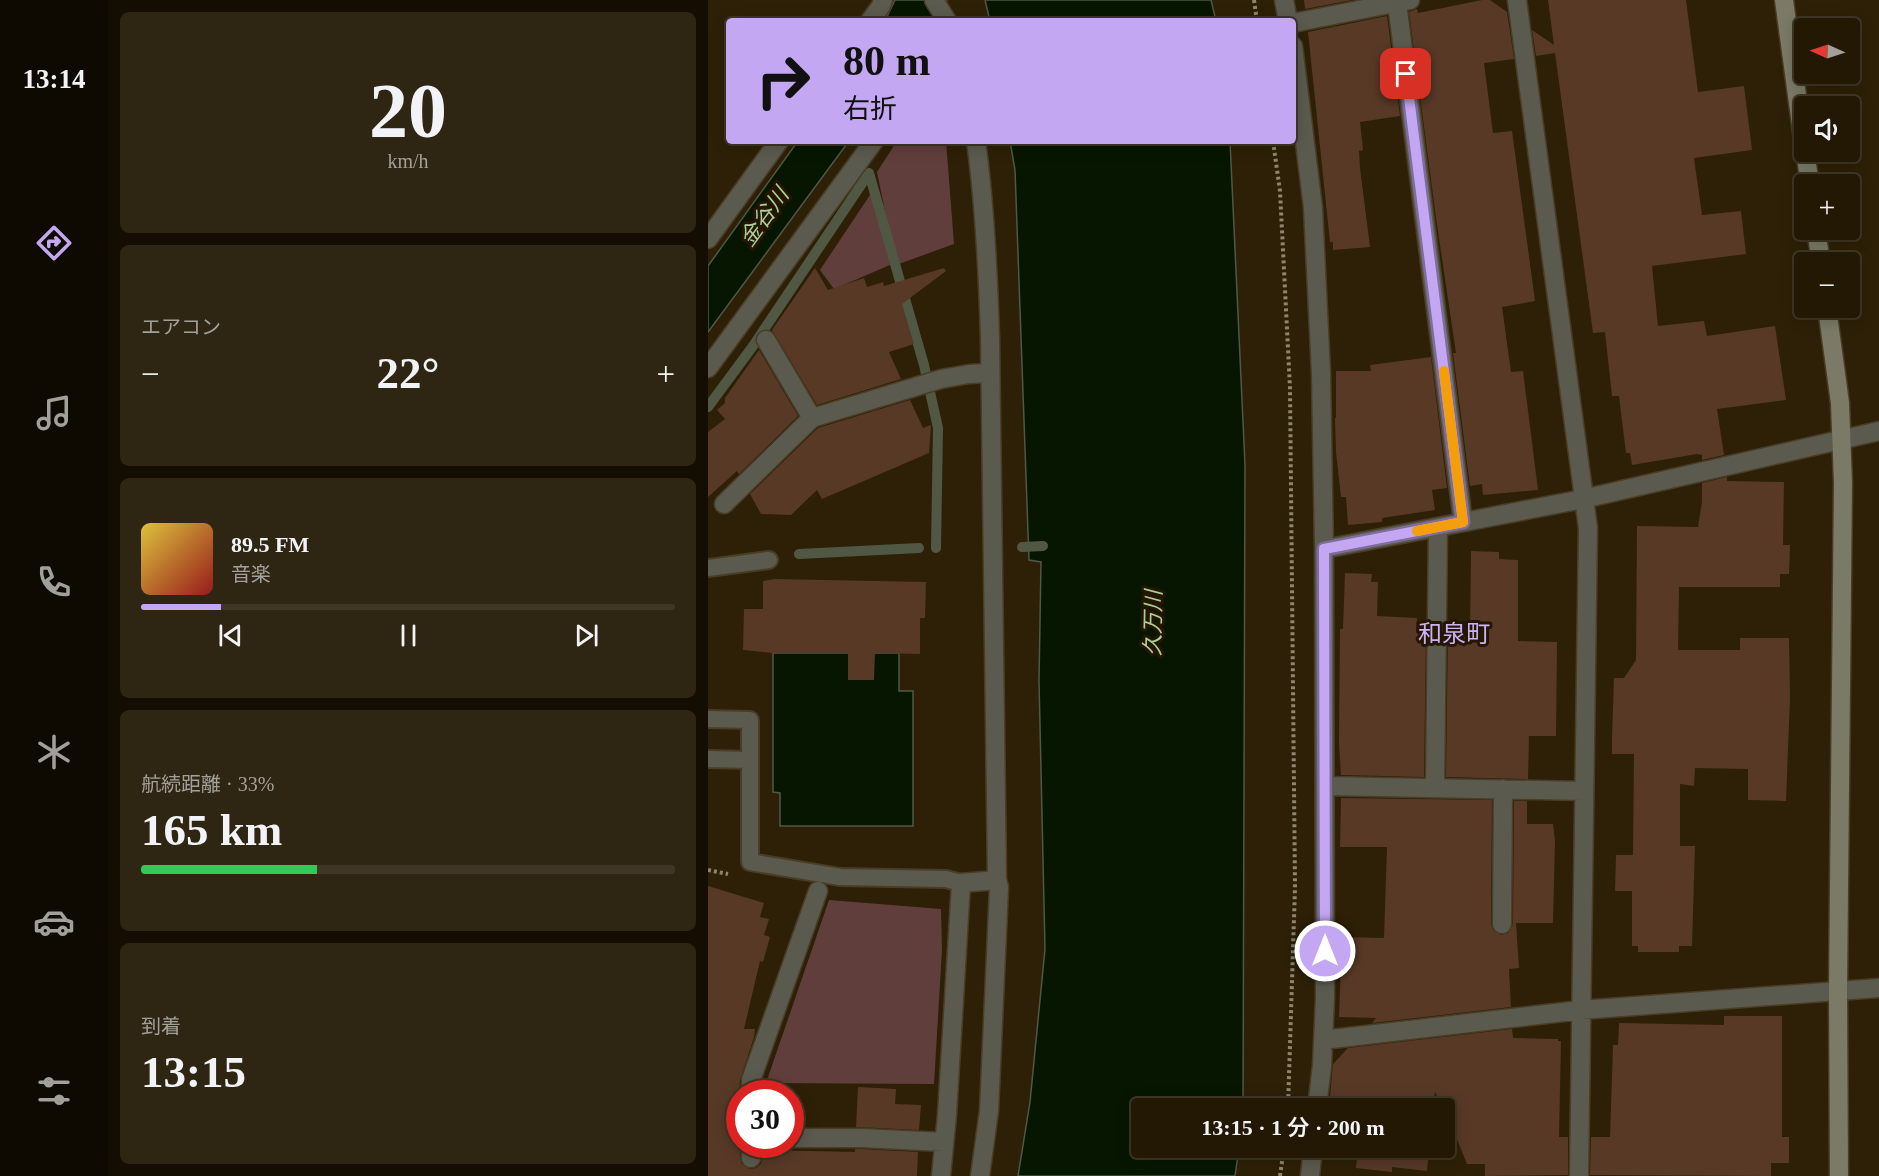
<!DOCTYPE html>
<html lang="ja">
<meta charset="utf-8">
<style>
body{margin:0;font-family:"Times New Roman","Noto Sans JP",serif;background:#2e2513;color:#f1f3f6;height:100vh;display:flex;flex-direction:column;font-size:22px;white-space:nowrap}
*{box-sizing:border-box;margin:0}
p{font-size:20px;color:#a2a09a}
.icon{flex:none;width:33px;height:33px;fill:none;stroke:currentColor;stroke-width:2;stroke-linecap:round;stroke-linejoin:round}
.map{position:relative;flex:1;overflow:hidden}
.details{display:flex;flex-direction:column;gap:12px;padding:12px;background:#130d02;width:600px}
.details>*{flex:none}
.hud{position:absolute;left:18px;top:18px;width:570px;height:126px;border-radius:6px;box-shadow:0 3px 15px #0003,0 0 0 2px #3f3726;background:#c4a7f2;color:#111;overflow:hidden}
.needle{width:39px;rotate:273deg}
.controls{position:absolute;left:1086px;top:18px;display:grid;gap:12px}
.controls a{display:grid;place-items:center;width:66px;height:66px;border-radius:6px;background:#221804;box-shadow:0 3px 15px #0003,0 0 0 2px #3f3726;font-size:30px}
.speed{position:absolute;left:18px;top:1080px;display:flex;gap:12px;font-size:30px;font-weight:700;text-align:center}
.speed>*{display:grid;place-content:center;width:78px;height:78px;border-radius:50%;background:#221804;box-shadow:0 3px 15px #0003,0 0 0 2px #3f3726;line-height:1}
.speed .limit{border:9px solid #d22;background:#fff;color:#111}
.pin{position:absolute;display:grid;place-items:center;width:51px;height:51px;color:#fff;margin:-26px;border-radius:12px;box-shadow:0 3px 9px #0006}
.me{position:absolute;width:66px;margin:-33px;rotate:0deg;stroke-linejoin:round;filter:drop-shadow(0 0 4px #0008)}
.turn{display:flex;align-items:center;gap:21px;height:126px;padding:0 18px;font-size:27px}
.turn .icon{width:78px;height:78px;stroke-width:2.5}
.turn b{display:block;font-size:42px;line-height:51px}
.big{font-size:45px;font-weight:600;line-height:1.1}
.details .card{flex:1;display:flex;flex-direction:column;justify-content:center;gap:9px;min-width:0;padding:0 21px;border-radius:9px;background:#2e2513}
.details .dial{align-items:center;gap:0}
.dial b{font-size:78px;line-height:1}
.song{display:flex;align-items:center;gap:18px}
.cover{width:72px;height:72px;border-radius:9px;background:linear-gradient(135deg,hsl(50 70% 55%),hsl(0 70% 35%))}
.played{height:6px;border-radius:3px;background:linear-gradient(90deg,#c4a7f2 15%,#3f3726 15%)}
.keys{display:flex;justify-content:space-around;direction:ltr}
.heat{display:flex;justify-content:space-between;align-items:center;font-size:33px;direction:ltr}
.charge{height:9px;border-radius:4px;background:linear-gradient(90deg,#34c759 33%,#3f3726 0)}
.trip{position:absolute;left:423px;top:1098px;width:324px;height:60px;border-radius:6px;background:#221804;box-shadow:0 3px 15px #0003,0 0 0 2px #3f3726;font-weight:600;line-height:60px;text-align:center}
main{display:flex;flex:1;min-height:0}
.tabs{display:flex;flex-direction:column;width:108px;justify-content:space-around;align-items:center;background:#0e0a02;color:#a2a09a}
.tabs .icon{width:42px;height:42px}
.tabs .active{color:#c4a7f2}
.tabs b{font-size:27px;color:#f1f3f6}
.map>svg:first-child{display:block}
</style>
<main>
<nav class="tabs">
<b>13:14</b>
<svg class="icon active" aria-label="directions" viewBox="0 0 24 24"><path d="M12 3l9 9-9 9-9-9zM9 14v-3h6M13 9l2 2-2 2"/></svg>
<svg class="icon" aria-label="music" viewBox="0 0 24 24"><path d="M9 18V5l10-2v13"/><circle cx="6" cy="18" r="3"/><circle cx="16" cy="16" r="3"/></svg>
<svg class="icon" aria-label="phone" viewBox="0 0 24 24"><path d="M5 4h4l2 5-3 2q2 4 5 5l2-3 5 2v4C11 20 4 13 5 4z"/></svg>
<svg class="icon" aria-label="climate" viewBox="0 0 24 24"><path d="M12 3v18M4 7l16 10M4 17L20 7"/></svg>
<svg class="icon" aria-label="car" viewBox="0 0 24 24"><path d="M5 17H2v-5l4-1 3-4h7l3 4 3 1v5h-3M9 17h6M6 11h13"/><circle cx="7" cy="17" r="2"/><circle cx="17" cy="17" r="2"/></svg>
<svg class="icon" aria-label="filters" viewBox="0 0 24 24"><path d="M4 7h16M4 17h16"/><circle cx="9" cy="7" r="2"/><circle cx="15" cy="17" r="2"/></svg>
</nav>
<section class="details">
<div class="card dial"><b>20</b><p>km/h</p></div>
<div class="card"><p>エアコン</p>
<div class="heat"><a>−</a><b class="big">22°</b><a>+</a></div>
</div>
<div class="card">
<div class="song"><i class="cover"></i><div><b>89.5 FM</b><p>音楽</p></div></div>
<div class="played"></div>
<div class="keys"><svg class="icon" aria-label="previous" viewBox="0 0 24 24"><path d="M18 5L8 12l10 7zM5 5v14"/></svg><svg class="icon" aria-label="pause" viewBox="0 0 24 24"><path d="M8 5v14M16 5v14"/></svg><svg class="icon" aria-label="next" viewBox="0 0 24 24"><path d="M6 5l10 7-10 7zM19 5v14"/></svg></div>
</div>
<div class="card"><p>航続距離 · 33%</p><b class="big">165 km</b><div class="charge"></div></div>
<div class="card"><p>到着</p><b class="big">13:15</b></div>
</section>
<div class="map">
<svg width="1171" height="1176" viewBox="0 0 1171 1176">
<rect width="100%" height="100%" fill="#2d2006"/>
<!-- green -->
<path fill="#603e3c" d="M189,141H238L246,244L188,265L169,172Z
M168,186L182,265L126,289L112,270Z
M121,900L233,909L234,950L226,1084L58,1083Z"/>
<!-- water -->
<path fill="#071600" stroke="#505844" stroke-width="1.5" d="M187,0H239L226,21H177Z
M277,0H503L508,21H282Z
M90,141H141L0,332V266Z
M302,141H522L537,465L535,1108H434V1148H531L527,1176H310L322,1102L337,949L331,681L333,562L321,560L307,170Z
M65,653H191V691H205V826H72V793L65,792Z"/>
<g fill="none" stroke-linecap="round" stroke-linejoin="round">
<!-- stream -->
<path stroke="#505844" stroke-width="10" d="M0,407L45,346L161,173L216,365L230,428L228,548
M314,547L335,546
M91,554L211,548"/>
</g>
<!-- building -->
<path fill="#573926" d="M596,0H644L597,9Z
M774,0H782L799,12L806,59L776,63L785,133L804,131L827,301L794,307L803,372L815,371L830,490L775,495L774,484L762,486L745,353H748L728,218L701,12L709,9L710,13Z
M840,0H978L990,92L1036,86L1044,150L986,158L994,215L1033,211L1038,254L944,266L950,326L996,321L999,336L1067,326L1078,400L1009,409L1016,455L994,460V455L989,454L924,465L922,453H918L911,396H904L897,332L885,333L847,53L828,56L824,30L846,45Z
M679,16L692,116L652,122L655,150L651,151L652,168L662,247L625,250V242H622L600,32Z
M107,268L120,290L156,278L159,287L175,282L176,286L236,268L238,271L194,304L206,344L181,352L193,379L109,405L64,330Z
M51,350L90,416L31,474L29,471L0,497V432L17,419L9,410L17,403V398Z
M723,357L739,488L724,490L727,510L674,518V522L640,525L638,497H633L628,452L627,418H628V371H663L662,365Z
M202,400L215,428L223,425L221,453L114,499L109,490L83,515L53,514L42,494L110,428Z
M1019,477V481L1076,482L1075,545H1082L1081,574H1072V587H971L970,650H1032V638H1081L1082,698L1078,801L1040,800V769L987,768L986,786L972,784V846H987L984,946H971V952H930V946H924V891H907L908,855H925L926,754H904V738L906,678H916L928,660L929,526L990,527L994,502V483Z
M763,551L791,552V559L810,560V641L849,642L848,736H821L820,779L738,777L740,634L762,636Z
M637,573L664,574L663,582H670L669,616L709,618L708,633H718L716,777L633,775L631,743L632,629H635Z
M66,579L218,582L217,618H212V654L167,653L166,680H140V653H65L35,650L36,609H55V581Z
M633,798L784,800L783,924L785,930L793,935L800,933L805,924L806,801H819V824H845L847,841L845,923H808L811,968L801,969L803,1007L664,1023L668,1018L631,1017L634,937L676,938L679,847H632Z
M0,886L56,903L52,917L61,919L56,935L62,937L55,962L52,961L36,1029H47L46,1037L32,1080L29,1148H32L33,1163L42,1169L48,1168L53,1164L55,1150L147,1152V1149H153L210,1152L209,1176H0Z
M1016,1016H1074V1137H1081V1163H1063V1176L882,1175L883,1137H902L905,1045H910L911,1023L1016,1025Z
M804,1029L805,1038L850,1039V1041H853L851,1137H860V1175L777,1176V1164H759L736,1108H735L727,1092L725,1108H621L625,1064L640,1048Z
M150,1087L188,1089L187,1104L213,1105L211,1130L148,1127Z
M650,1148H721L719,1171L684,1167V1172L648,1168Z"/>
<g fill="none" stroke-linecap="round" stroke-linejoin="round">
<!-- lane casing -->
<g stroke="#4a3d25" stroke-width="20">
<path id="lane" d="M0,568L61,560
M0,719L42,720V862L132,877L238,879L253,883
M0,759L42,760"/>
</g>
<!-- street casing -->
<g stroke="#4a3d25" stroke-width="21">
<path id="street" d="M226,0L239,21
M576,0L580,21
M809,0L880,528L871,1176
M689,3L755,522
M162,21L173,6L175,0
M585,23L702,0
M585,46L605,208L613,373L616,549L617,998L614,1065L609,1108
M268,141C277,206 280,271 282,337L289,880L291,887L281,1111L272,1176
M0,239L71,141
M58,340L104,418
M0,368L166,141
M16,504L104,418L233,379L261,374L282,373
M616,549L875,499L1171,431
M617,786L876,791
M727,788L730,527
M794,924L795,789
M615,1040L873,1010L1171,988
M43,1094V1080L110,891
M82,1138H153L236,1142
M43,1158L44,1144
M233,1176L239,1115L253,883L289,880
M602,1176L605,1148"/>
</g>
<!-- secondary casing -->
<g stroke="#4a3d25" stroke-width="21">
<path id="secondary" d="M1076,0L1096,147
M1097,152L1102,184
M1108,230L1113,262
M1119,308L1132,403L1135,483L1130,990L1131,1176"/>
</g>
<!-- path -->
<path stroke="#8f846f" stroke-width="4" stroke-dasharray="3 3" stroke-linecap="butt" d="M546,0L549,21
M565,141L572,191L582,388L587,887L580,1108
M0,870L20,874
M572,1176L576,1148"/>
<!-- lane -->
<use href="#lane" stroke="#5a5a4e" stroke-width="16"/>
<!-- street -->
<use href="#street" stroke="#5a5a4e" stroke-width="18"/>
<!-- secondary -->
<use href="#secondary" stroke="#7a7a66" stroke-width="18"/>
</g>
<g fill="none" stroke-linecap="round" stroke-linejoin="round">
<!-- route casing -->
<g stroke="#7f6d9d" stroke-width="15">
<path id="route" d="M617,951L616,549L755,522L698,74"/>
</g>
<!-- route -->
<use href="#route" stroke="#c4a7f2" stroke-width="10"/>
<!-- slow -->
<path stroke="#f59e0b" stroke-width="10" d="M709,531L755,522L736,371"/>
</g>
<g text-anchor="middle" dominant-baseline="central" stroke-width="6" stroke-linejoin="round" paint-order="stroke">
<!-- water labels -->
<g font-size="22" font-style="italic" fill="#acd09a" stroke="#241600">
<text transform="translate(56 217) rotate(-54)">金谷川</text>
<text transform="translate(445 623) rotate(-89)">久万川</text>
</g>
<!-- quarter labels -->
<g font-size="24" fill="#cbb1f6" stroke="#241600">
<text x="746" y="634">和泉町</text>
</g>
</g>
</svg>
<div class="controls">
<a><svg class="needle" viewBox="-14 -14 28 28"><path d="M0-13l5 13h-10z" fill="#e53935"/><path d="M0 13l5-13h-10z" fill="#a2a09a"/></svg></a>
<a><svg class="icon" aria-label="sound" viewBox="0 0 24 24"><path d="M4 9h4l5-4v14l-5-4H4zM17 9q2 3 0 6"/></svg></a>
<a>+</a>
<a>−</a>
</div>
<div class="speed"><div class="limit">30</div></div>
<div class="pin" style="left:698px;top:74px;background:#d93025"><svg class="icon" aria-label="arrive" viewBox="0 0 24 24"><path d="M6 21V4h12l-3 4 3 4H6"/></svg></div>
<svg class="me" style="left:617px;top:951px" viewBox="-20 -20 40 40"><circle r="17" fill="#c4a7f2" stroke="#fff" stroke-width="3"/><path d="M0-11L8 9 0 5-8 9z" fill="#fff"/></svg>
<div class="trip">13:15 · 1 分 · 200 m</div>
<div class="hud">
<div class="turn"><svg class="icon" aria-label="right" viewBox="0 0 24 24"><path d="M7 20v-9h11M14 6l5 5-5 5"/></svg><div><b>80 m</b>右折</div></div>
</div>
</div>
</main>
